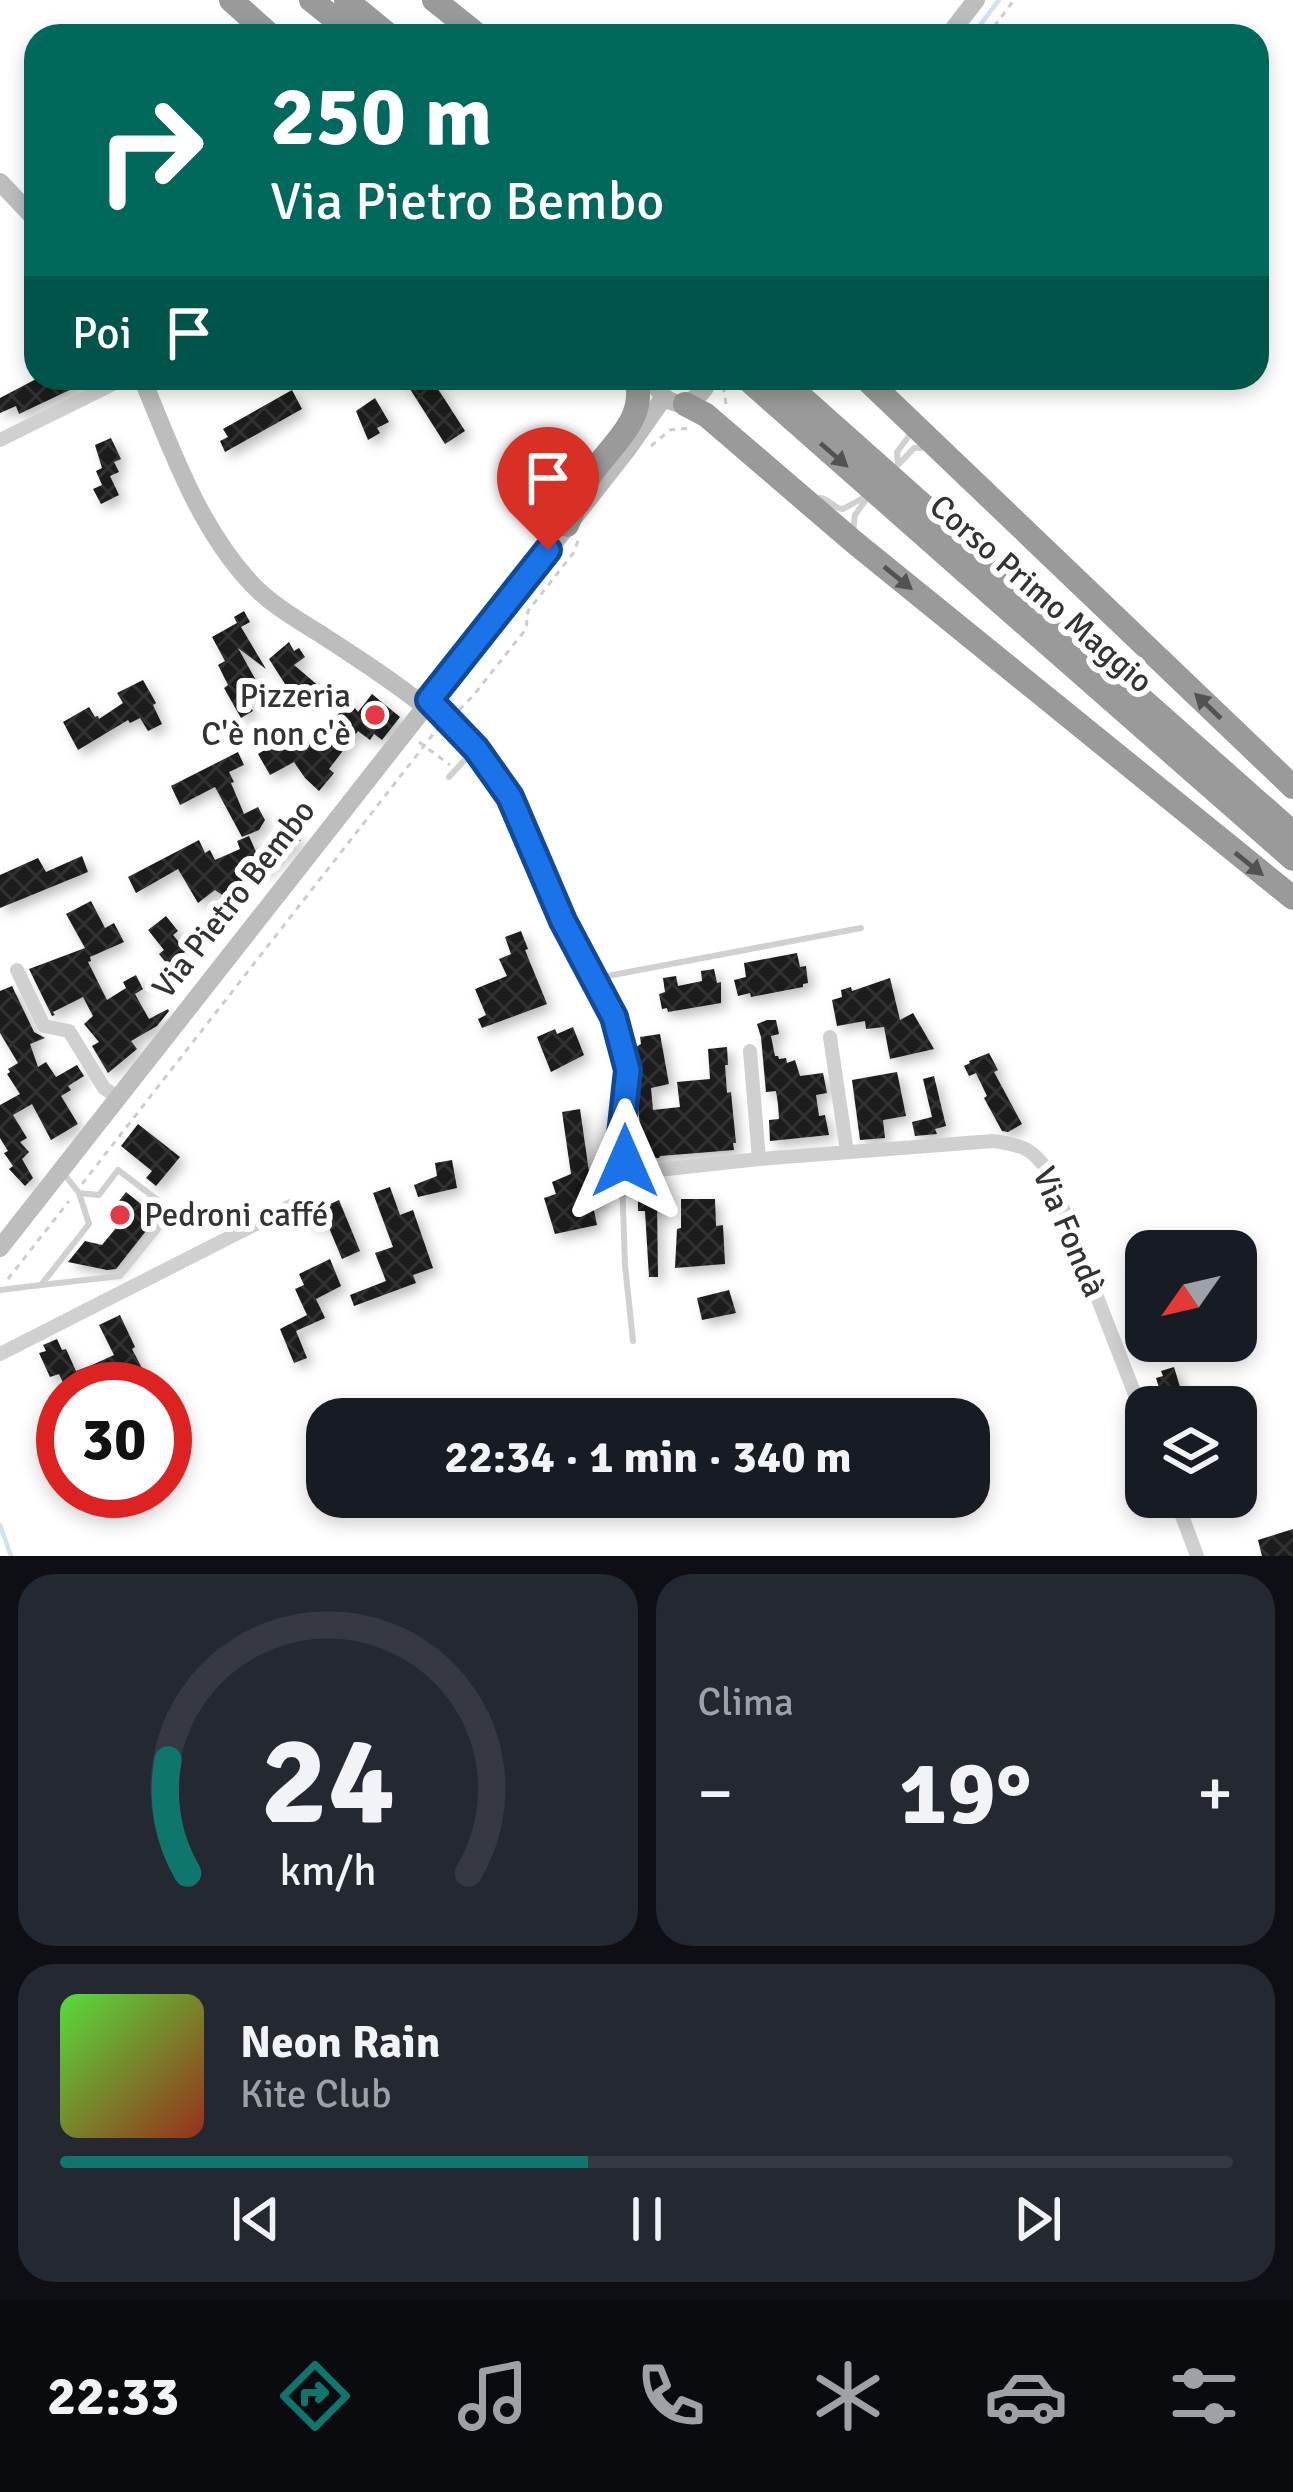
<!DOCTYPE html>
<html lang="it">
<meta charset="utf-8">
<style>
body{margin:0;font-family:Signika,sans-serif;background:#242831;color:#f1f3f6;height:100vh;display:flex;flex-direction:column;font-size:45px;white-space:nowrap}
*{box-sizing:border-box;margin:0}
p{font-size:39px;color:#9ea1a6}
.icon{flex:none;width:66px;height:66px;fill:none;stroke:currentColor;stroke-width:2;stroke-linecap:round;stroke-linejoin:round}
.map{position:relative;height:1556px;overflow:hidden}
.details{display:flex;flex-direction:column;gap:18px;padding:18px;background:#0d0f14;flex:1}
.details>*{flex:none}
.guide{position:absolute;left:24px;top:24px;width:1245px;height:366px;border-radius:36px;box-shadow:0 6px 18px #0003;background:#00695c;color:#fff;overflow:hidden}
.needle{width:78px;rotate:236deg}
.controls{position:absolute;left:1125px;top:1230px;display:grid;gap:24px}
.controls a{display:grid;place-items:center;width:132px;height:132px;border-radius:24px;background:#171b24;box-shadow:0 6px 18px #0003;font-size:60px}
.speed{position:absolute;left:36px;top:1362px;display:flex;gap:24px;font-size:60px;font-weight:700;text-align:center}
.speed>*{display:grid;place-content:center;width:156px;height:156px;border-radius:50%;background:#171b24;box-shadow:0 6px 18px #0003;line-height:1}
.speed .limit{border:18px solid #d22;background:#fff;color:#111}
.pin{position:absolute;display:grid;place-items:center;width:102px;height:102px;color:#fff;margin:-123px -51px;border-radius:50% 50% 50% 0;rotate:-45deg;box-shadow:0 0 12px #0007}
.pin .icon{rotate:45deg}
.me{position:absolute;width:132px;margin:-66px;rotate:0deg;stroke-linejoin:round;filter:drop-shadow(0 0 9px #0008)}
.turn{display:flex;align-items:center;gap:42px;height:252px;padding:0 48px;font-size:54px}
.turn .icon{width:156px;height:156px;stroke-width:2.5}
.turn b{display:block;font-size:84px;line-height:102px}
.then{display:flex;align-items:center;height:114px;padding:0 48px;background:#0003;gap:24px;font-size:45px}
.big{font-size:90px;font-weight:700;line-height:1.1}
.details .widget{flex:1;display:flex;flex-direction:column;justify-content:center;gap:18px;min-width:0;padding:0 42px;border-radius:36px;background:#242831}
.details .dial{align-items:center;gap:0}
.dial svg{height:312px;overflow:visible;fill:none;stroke:#363941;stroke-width:7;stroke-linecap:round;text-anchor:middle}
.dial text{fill:#f1f3f6;stroke:none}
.song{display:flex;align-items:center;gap:36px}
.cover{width:144px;height:144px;border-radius:18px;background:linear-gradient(135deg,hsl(110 70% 55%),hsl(10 70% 35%))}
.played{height:12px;border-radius:6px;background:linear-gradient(90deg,#0f766e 45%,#363941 45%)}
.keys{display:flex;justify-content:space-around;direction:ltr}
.heat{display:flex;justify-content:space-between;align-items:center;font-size:66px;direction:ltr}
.details .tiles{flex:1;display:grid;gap:18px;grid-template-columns:1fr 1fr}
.widget:last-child{grid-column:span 2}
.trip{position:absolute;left:306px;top:1398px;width:684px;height:120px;border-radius:36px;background:#171b24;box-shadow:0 6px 18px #0003;font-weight:700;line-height:120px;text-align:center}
.tabs{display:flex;height:192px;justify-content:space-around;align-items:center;background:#090b0e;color:#9ea1a6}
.tabs .icon{width:84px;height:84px}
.tabs .on{color:#0f766e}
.tabs b{font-size:54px;color:#f1f3f6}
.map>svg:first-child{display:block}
</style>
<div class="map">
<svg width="1293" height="1556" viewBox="0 0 1293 1556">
<defs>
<pattern id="building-cross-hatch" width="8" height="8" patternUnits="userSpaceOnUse" patternTransform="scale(3)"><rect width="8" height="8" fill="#1a1a1a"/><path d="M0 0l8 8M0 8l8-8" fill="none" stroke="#333"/></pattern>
<filter id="shadow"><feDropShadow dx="5.5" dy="5.5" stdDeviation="6" flood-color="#0004"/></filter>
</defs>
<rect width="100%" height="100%" fill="#fff"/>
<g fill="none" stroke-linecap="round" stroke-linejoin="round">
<!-- stream -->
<path stroke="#cfe2ee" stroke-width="4.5" d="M972,36L999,0
M0,1525L11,1556"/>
</g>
<!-- building -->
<path fill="url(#building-cross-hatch)" filter="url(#shadow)" d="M38,378H95L19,414L16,406L0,413V398Z
M403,378H431L465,431L445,444Z
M292,390L302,409L225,452L220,441L228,437L223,429Z
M375,398L389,422L377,428L380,433L368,440L356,411Z
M111,438L121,459L114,462L119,472L110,476L119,495L101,504L93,489L102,485L96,471L102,468L95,445Z
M244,611L250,622L241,627L266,669L238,648L258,684L243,693L253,711L241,718L224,688L228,685L218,665L225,661L212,637L237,623L234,617Z
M289,642L294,651L299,648L305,657L294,665L321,688L311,700L285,684L269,659Z
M143,680L156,703L153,705L162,724L148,731L140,718L130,723L128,720L78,750L63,722L89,707L95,717L98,716L99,719L123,703L117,693Z
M372,694L400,717L382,740L374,734L370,740L358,731L329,769L334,773L319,791L305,778L294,762L270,775L258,754L281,740L283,744L304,733L312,748L340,712L335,705L346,697L358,712Z
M238,752L244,765L229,772L234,782L231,783L244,814L258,807L265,820L259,830L242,837L215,787L180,805L171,786Z
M295,833L301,840L260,874L253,866L228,899L215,890L198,903L178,869L136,893L128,877L199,840L205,853L210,850L215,860L240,849L237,841L249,836L257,854L268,849L270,852Z
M82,856L88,872L0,908V875L38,858L46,872Z
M91,901L105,928L114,923L124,942L90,957L91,961L88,962L107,1000L126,988L123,982L136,975L143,989L135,994L149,1019L168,1009L169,1011L157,1026L131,1041L137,1049L108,1073L92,1046L99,1042L84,1024L93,1016L83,997L53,1012L55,1015L52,1016L29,969L85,948L66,914Z
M166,916L178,931L173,935L186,951L179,957L187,966L176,975L159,954L164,950L148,930Z
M521,931L528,949L525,950L547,1004L482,1028L478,1019L486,1015L475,989L507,976L499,959L511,954L505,937Z
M797,953L800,967L806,966L808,983L803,984V987L751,997L750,993L738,996L734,980L746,977L744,963Z
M714,969L717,983L721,982V1003L668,1012L667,1008L662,1009L659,994L665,992L663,978L676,976L678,986L702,981L701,971Z
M890,978L900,1020L913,1013L934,1049L890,1059L884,1027L866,1029L865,1021L837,1026L832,1000L842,997L841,990L851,987L852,991Z
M12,986L34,1032L45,1038L30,1044L38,1067L46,1062L56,1077L77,1065L84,1076L68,1086L71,1090L61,1096L78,1124L51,1140L32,1104L13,1115L27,1138L20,1142L29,1152L22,1159L33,1178L25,1186L9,1169L13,1166L4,1153L8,1151L0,1138V1105L20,1094L7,1074L10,1072L8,1069L18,1063L0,1033V991Z
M767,1020H776L779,1034L771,1036L775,1056H778L779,1059L786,1058L787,1063L795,1060L800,1076L823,1073L827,1093L816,1095L819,1116L825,1115L829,1135L770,1141L769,1120L779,1119L778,1104L776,1091L766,1092L761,1037L757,1024Z
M573,1027L584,1055L551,1072L537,1037L555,1029L557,1034Z
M660,1034L669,1084L651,1088L653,1110L680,1107L677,1082L710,1079L708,1049L727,1047L728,1065H725L727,1093L731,1092L732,1103L736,1143H733L734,1150L660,1156L659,1158L636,1157V1137H641L637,1096L639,1070L634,1048L641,1044L640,1037Z
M989,1053L998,1070L994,1072L1022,1124L1008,1132L1002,1131L984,1098L987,1096L976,1073L969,1076L964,1066L970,1063L969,1061Z
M897,1072L906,1116L883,1120L885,1138L860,1140L852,1080Z
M934,1076L946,1126L935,1129L937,1134L915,1136L912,1122L932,1117L923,1079Z
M580,1109L589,1172L598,1170L603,1204L593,1206L597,1225L555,1234L544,1198L556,1194L552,1182L571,1174L562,1112Z
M138,1124L180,1157L156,1186L146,1178L152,1171L121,1146Z
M452,1160L457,1188L418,1197L414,1185L437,1176L435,1163Z
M390,1187L400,1215L413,1210L433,1268L413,1275L416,1283L354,1306L350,1295L386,1281L375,1253L393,1247L373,1193Z
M126,1192L157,1217L116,1269L107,1270L68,1262L85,1241L102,1245L120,1223L109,1214Z
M638,1198H657L658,1277H649L645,1211H638Z
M681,1199H715L716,1226L723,1225L725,1264L675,1268L677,1229L681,1228Z
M339,1200L360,1251L342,1259L327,1223L313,1227L307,1214Z
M330,1259L341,1286L316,1299L325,1318L296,1331L307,1358L294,1363L280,1329L307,1315L295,1289L304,1285L299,1274Z
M729,1290L736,1313L702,1320L697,1298Z
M120,1315L135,1347L132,1349L153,1389H135L130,1378L101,1389H66L59,1374L50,1377L39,1353L46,1351L43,1345L57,1339L62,1350L66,1349L76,1371L92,1365L114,1355L99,1325Z
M1174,1367L1186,1407H1165L1156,1378L1163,1376L1161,1371Z
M1293,1529V1556H1262L1258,1540Z"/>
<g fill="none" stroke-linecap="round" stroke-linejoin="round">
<!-- path -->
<path stroke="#cdcdcd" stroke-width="3" stroke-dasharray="6 6" stroke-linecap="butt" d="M987,36L1014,0
M726,404L724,391L727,384
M651,446L670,430L690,428
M459,710L472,697L526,629L528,611L574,552L579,538
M419,742L450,765
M82,1184L438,728
M8,1279L69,1201"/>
<!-- lane -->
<path stroke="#d0d0d0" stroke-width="6" d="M912,432L897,452L898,465L914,448H922
M815,499C827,494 832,509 843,509L870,494L855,515L853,532
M449,777L473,751
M597,978L861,928
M627,1170L622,1179L625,1265L633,1341
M41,1285L120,1276L167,1218L159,1201L118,1170L99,1195L79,1193
M0,1290L41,1285L89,1224L79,1193L64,1174"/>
<!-- street -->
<path stroke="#d0d0d0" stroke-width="14" d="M0,440L125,378
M429,700L476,749L510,797L563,921L614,1017L628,1070L620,1145L628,1167L649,1171L759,1159L993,1141C1022,1145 1033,1148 1049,1173L1146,1423
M17,970L44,1026L69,1031L104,1088L117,1097
M830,1037L847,1152
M750,1051L759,1159
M0,1354L293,1205
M1175,1497L1197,1556"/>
<!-- secondary -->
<path stroke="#bdbdbd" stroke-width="18" d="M948,36L976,0
M0,182L36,220
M142,378C171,448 198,526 250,582C271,605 300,621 325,637C359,659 393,681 424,706
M653,378C664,413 697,410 710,378
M0,1248L627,450L664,397"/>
<!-- highway -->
<path stroke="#9a9a9a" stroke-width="24" d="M231,0L271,36
M311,0L356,36
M346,0L390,36
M434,0L479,36
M865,378L1293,787
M685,404L706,415L854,542L1293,898
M567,525C574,510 579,493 587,480C608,446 648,422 636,378
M1006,579L1293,833
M993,596L1293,859"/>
<!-- highway-bridge -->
<path stroke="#9a9a9a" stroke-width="24" d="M746,378L993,596
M780,378L1006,579"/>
</g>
<!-- one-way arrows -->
<defs><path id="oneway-solid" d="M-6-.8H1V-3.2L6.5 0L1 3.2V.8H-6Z" transform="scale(3)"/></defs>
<g fill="#525252">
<use href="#oneway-solid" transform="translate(834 455) rotate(41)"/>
<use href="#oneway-solid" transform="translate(898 578) rotate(39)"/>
<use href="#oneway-solid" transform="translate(1208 706) rotate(-136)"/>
<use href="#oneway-solid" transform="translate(1249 864) rotate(39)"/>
</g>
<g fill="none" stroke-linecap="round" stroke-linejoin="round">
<!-- route casing -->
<g stroke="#114b97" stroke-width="30">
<path id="route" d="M548,550L429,700L476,749L510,797L563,921L614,1017L628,1070L620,1144L625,1161"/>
</g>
<!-- route -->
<use href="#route" stroke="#1a73e8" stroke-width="21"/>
</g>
<!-- markers -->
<g fill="#e63946" stroke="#fff" stroke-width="4.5">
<circle cx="375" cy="715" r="12"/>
<circle cx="120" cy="1215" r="12"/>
</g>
<g text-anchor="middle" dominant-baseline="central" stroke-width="12" stroke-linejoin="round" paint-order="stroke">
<!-- street labels -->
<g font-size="33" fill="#333" stroke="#fff">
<text transform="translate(1041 594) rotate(41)">Corso Primo Maggio</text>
<text transform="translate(234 899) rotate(-52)">Via Pietro Bembo</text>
<text transform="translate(1069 1232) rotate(67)">Via Fondà</text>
</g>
<!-- poi labels -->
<g font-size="33" fill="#333" stroke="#fff" text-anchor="end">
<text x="351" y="696">Pizzeria<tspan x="351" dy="38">C'è non c'è</tspan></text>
<text x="144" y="1215" text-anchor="start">Pedroni caffé</text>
</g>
</g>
</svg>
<div class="controls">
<a><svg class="needle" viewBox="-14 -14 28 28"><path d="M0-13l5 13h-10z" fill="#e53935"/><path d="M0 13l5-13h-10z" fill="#9ea1a6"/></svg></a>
<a><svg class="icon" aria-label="layers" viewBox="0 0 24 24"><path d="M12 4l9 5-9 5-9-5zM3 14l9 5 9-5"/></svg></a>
</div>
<div class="speed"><div class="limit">30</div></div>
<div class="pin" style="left:548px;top:550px;background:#d93025"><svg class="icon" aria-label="arrive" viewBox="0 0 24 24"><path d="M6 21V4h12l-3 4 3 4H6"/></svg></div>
<svg class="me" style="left:625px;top:1161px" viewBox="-20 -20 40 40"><path d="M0-17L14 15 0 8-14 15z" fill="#1a73e8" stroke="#fff" stroke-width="4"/></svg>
<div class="trip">22:34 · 1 min · 340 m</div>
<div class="guide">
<div class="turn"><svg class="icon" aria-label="right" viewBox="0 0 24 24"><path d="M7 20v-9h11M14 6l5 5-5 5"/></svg><div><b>250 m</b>Via Pietro Bembo</div></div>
<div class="then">Poi<svg class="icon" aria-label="arrive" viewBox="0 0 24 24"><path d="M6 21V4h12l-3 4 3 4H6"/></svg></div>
</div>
</div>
<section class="details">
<div class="tiles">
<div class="widget dial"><svg viewBox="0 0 100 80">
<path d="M14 69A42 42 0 1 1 86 69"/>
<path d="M14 69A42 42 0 0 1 9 40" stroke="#0f766e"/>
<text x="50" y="56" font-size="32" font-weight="700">24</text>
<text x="50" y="72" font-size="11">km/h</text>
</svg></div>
<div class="widget"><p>Clima</p>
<div class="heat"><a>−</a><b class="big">19°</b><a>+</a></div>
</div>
<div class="widget">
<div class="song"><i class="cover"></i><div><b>Neon Rain</b><p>Kite Club</p></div></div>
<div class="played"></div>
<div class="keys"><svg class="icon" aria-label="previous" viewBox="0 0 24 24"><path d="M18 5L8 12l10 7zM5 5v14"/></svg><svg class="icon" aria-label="pause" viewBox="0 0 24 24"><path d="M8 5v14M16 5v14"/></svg><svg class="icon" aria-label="next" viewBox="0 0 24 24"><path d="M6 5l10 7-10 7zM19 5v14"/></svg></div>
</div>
</div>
</section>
<nav class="tabs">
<b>22:33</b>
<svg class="icon on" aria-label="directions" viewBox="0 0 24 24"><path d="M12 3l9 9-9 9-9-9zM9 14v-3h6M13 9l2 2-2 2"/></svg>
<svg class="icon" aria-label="music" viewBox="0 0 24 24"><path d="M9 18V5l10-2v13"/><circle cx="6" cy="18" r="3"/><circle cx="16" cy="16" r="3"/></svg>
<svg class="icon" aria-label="phone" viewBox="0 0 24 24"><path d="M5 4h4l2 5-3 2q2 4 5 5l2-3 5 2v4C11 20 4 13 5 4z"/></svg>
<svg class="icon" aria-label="climate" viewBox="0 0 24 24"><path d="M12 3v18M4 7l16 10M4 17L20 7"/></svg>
<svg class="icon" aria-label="car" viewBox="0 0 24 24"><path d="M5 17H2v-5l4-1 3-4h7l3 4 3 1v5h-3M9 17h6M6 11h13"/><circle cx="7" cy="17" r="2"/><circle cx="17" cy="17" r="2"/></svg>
<svg class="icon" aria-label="filters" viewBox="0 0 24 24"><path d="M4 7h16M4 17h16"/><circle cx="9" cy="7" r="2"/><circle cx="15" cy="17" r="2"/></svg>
</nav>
